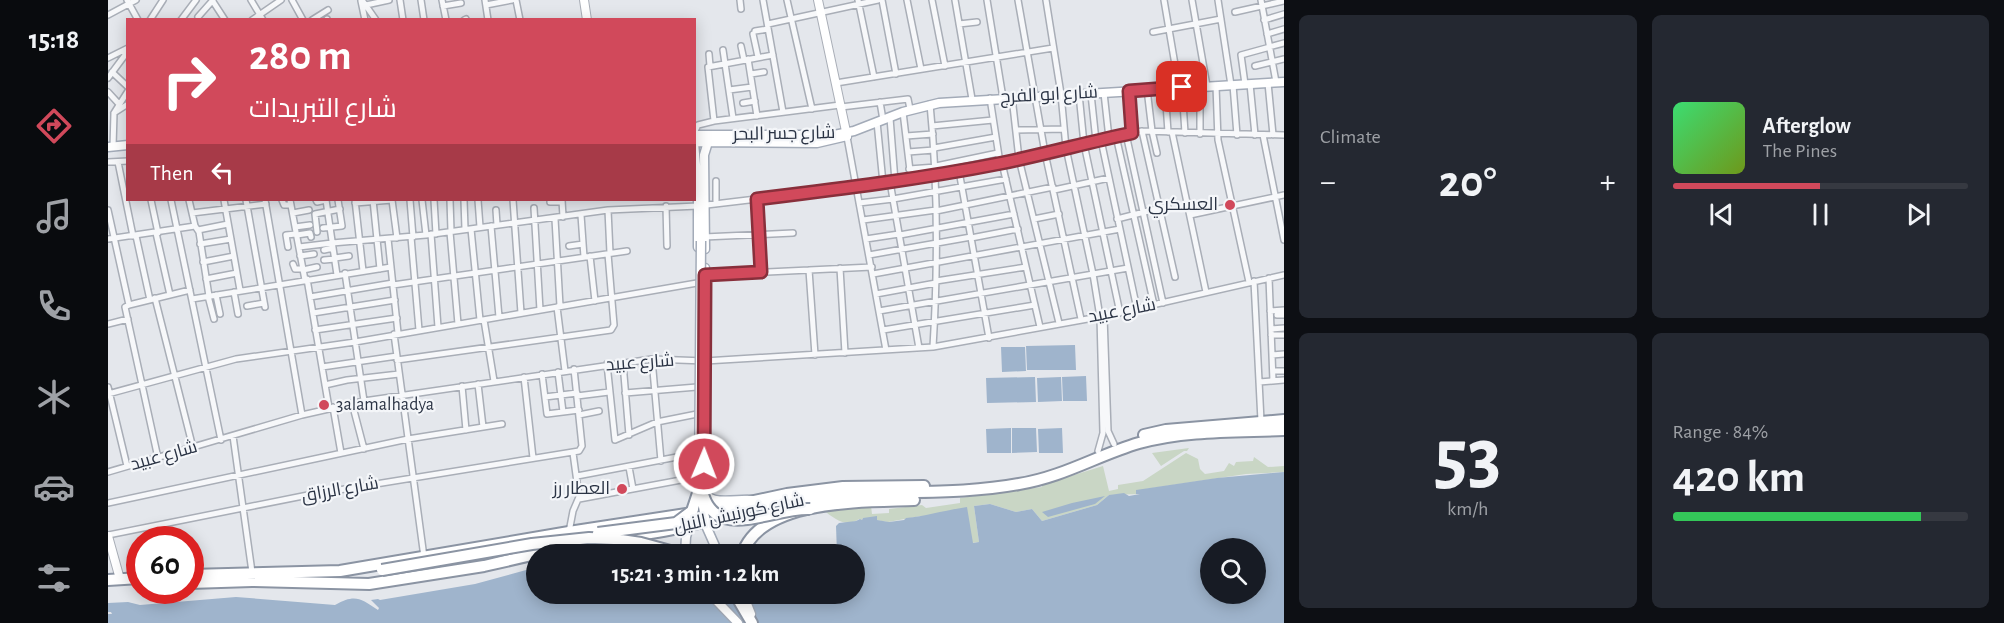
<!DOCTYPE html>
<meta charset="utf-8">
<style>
body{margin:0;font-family:"Alegreya Sans",Cairo,sans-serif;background:#242831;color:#f1f3f6;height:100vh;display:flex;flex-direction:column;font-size:22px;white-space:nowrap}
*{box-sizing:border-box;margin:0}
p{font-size:20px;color:#9ea1a6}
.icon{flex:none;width:33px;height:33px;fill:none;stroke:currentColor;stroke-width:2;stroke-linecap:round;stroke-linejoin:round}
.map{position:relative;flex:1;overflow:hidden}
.details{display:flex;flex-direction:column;gap:15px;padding:15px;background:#0d0f14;width:720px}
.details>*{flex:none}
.hud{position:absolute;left:18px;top:18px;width:570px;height:183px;border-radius:0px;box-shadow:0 3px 15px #0003;background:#d1495b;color:#fff;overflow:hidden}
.tools{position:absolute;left:1092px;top:538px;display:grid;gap:12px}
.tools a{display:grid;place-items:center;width:66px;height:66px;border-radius:50%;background:#171b24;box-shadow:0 3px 15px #0003;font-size:30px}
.speed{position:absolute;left:18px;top:526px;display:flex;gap:12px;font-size:30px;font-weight:700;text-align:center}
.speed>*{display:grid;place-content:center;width:78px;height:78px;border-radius:50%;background:#171b24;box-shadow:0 3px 15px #0003;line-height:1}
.speed .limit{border:9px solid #d22;background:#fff;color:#111}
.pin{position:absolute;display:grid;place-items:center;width:51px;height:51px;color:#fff;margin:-26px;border-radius:12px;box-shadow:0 3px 9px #0006}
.me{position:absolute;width:66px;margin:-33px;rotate:1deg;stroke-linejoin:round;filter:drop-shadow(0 0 4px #0008)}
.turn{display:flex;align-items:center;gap:21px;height:126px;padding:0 24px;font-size:27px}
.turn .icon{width:78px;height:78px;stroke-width:2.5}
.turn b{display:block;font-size:42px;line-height:51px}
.then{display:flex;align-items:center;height:57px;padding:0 24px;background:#0003;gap:12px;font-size:22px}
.big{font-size:45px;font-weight:600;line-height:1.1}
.details .widget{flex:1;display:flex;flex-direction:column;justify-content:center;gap:9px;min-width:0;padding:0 21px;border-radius:9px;background:#242831}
.details .dial{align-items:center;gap:0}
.dial b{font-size:78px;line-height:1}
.song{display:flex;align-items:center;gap:18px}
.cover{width:72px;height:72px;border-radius:9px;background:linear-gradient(135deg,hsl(140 70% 55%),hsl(80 70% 35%))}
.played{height:6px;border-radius:3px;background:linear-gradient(90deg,#d1495b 50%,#363941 50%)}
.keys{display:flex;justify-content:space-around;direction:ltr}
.heat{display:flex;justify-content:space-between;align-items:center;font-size:33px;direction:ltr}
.charge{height:9px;border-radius:4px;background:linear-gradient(90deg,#34c759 84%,#363941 0)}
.details .tiles{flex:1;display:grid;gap:15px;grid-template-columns:repeat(2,1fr)}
.trip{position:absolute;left:418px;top:544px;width:339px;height:60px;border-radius:30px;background:#171b24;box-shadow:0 3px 15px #0003;font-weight:600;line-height:60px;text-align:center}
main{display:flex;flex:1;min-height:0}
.dock{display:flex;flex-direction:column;width:108px;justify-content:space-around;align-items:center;background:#090b0e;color:#9ea1a6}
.dock .icon{width:42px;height:42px}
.dock .selected{color:#d1495b}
.dock b{font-size:27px;color:#f1f3f6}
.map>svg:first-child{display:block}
</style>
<main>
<nav class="dock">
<b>15:18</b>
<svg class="icon selected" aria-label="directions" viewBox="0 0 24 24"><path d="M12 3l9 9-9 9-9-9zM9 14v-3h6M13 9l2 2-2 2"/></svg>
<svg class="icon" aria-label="music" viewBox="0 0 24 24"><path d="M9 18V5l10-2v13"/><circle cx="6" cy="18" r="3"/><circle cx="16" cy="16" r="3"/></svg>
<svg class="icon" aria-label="phone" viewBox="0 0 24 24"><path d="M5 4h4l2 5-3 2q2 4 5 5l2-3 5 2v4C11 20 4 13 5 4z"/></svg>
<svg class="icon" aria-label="climate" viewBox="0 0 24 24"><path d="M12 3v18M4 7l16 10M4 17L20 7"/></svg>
<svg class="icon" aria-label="car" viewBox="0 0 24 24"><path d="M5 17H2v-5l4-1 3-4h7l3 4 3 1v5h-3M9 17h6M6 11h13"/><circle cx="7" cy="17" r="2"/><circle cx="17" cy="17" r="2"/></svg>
<svg class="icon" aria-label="filters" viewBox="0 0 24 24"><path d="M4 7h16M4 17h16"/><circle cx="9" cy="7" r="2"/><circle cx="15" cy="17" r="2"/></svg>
</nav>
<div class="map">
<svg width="1176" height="623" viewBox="0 0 1176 623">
<rect width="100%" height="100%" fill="#e4e7ec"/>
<!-- green -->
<path fill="#c9d6c5" d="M1081,448L1079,451H1076L1053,466L1044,453Z
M1078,453L1090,459L1092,469L1097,474L1116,471L1121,463L1126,466L1128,462L1145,461L1146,457L1160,467L1176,466V472L1138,474L1038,489L1032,491V494L1001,495L989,505L934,521L924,509L908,512L882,504L866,506L871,542L864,543L813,516L780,522L755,518L754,520L751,519C738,528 727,519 715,510L763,506L764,514L781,513V509L814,505L818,508L852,503V498L934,487V485L995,466L1001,491L1010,489V485L1035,481Z"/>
<!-- water -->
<path fill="#9fb4cc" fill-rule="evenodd" d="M967,345L968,370H919L918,346Z
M893,347H917L918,371L894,372Z
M978,376L979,401H955L954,377Z
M927,377L928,402L879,403L878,378Z
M953,377L954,401L930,402L929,378Z
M903,428V453H879L878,429Z
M904,428H928L929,452L904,453Z
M954,428L955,453H931L930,429Z
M1176,472V623H0V614H4L3,612H0V603L20,602L32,605L128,597L227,605C247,594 252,598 270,610L271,608L263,600L270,599L272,600L367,584L429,567V594H747V555H720L729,554L728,526L731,523L748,521L752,519L754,520L755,518L769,516V520L781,522L796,520L798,518C818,516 838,510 859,507L865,543L871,542L866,506L882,504L908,512L924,509L934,521L989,505L1001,495L1016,493L1021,496L1032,494H1028V490L1109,478ZM1102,549H1148V594H1102Z
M997,496L987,504L940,517L934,512L964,503Z"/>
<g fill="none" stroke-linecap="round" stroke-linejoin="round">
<!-- street casing -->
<g stroke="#a9aeb7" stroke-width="8">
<path id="street" d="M19,0L30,20
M104,0L117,20
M143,0L155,20
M184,0L195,20
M254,0L268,20
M292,0L295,20
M313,0L316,20
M334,0L338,20
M377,0L380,20
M408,0L412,20
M632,0L633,9
M655,0L675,112
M679,0L704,109
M750,0L766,77
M774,0L788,74
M799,0L813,69
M824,0L837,66
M847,0L864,99
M879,0L895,98
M910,0L937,153L973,319
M938,0L953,94L958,148L985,274L992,317L995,433L990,451
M1056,0L1071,88
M1084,0L1099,86
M1110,0L1123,85
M1153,0L1168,82
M253,1L257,20
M258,5L281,0
M378,5L404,0
M335,6L353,3
M1127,12L1176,1
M0,15L28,0
M90,17L105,0
M219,19V20
M42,20L55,0
M73,20L88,0
M144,20L173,0
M204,20L220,10
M356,20L358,19
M1156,20L1176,14
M660,24L770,0
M851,24L869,22
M647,31L660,29
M1045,32L1113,19
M645,34L650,57
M1159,34L1176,29
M633,46L636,60
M1161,47L1176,43
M615,50L625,118
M601,54L602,66
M0,58L20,48
M640,59L649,116
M1147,66L1176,59
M4,72L20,87
M643,74L656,72
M0,78L20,51
M728,83L945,48
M1160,83L1165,135
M1137,84L1133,55L1162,47
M1142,84L1147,135
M1125,85L1129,135
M1108,86L1110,140L1141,282
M1074,87L1077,133
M1092,87V134
M1039,89L1044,131L1049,153
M1057,89L1060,132
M621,90L644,87
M1021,91L1024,133
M0,92L11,104
M996,93L1001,138
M971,94L976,144L1012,313
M983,94L988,141
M904,97L911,159L951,323
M882,98L892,163
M772,102L775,120
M635,103L647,101
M822,104C830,185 830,266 825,347
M733,107L800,99L802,109
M795,112L803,179
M6,113L20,104
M782,118L787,181
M606,121L600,67L665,55
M769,122L775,183
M824,126L885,120
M908,130L956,129
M1034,131L1067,277
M1064,132L1098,292
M586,133L590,125L606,121L732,105
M1018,134L1055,303
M1155,135L1176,240
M798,136L825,134
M1008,136L1046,305
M739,137L778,350
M993,140L1029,309
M5,147L6,113L20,91
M826,148L888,137
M800,152L826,150
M0,162L20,161
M10,162L25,236
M894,163L932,327
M828,166L890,153
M801,169L828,167
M851,171L881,338
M608,181V204
M782,182L811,348
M946,190L1001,178
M649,199L653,272
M785,199L898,179
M43,200L50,233
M63,200L113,440
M81,200L87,226L91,232L101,296
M116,200L132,290
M138,200L157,307
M157,200L194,415
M174,200L176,205H183
M182,200L197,280
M208,200L209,202L218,200
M218,200L229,275
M247,200L255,271
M265,200L272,269
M284,200L289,238
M302,200L305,237
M314,200L318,235
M326,200L328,234
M342,200L343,231
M356,200L357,229
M370,200L372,227
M405,200L413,313
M454,200L455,217
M442,202H454
M247,203L284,200
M751,203L785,199
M558,206L559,246
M426,208L432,310
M0,210L21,305
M388,210L389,225
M500,210L502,253
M828,211L945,187
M84,213L158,204
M185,213L201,210
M473,215L476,257
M1082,215L1176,195
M447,219L452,306
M926,219L951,214
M1009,219L1060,206
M755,220L828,210
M383,226L391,317
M187,227L202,225
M215,228L234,226L230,200
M363,229L372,320
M90,230L120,224
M209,232L207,214L232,209
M342,232L350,324
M48,233L62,295
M323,234L330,327
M189,235L202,233L203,237
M792,235L906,214
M28,236L42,300
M303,237L311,330
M596,237L685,233
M863,238L910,229
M0,239L87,226
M280,239L290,333
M758,239L791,234
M92,244L123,239
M461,246L475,244
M180,247L178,235L188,234
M191,247L224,243L318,235L500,210L590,206L749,187L894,163L1034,131L1176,135
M216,250L225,248
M761,255L863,237
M192,256L206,254
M482,256L487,301
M227,258L241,256
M216,260L227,259
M95,262L126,256
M185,264L187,269H195
M732,268L737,353
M195,270L209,267
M701,270L707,355
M237,273L256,401
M765,274L1012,229
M597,275L764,267
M1161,278L1165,381
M98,279L129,273
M199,279L221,408
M828,281L918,267
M1146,281L1153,421
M285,285L519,251
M126,292L130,314
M768,294L828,283
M108,295L112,314
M100,296L106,319
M202,297L285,283
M47,298L85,448
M84,299L283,267
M21,305L17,307L50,458
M21,305L82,290
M139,306L156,303
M449,307L457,371
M771,311L1020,268
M1162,311L1176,310
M205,313L287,300
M1169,315H1176
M996,316L1000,431L1006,444
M376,320L386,381
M0,324L20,319
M1163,329L1176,328
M207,330L289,318
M775,330L927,305
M286,334L316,557
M1163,335H1176
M1164,355L1176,354
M544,359L553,461
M289,360L503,330L506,325L500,254
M515,363L521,435
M499,364L507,440L549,422L589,414
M214,367L289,356
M1165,371H1176
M450,372L455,412
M434,374L439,414L471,410
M416,377L425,458
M1151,382L1176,380
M370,384L375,427
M217,385L239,380L291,374
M354,386L358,430
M0,387L19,466
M517,393L589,387
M0,394L128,359L247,342L589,283
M469,396L501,392
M437,397L469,393
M244,403L256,449
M225,407L233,453
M471,415L491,411
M125,436L144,572
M521,467L525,489
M0,472L194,415L256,401L544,359L597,361L825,347L996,316L1176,275
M469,476L590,453
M471,499L589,477
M0,503L300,439L394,424
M461,532L465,511L471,497L465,453
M0,535L200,495L471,451L474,446L466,369"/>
</g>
<!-- secondary casing -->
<g stroke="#a9aeb7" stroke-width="10">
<path id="secondary" d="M476,0L479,20
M710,0L739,136
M0,536L12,579"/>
</g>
<!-- primary casing -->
<g stroke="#a3abb8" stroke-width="11">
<path id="primary" d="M586,135H726L746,131L795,112L831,103L1176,82
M586,142L709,143L739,136
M586,143L590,186V247
M0,147L20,145
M597,249L596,155L600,142
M597,268L596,464C597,473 596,485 599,494C603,506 633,498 644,500
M602,594L630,623
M635,594L643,614"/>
</g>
<!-- highway casing -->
<g stroke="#8b94a3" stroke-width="14">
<path id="highway" d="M1036,435L1058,430L1176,420
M507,538C528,535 549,533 570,528C618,517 667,502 717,496C782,489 847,496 911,484C955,477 990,455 1031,443C1078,430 1129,432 1176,430
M634,555C652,498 757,502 806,500
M82,575L232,571L461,532L604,510L679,494L735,487L816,486
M0,580L32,578
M82,583L144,581L261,584L376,566L480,542
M627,594L644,623"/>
</g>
<!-- street -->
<use href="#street" stroke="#f7f8fa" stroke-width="5"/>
<!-- secondary -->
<use href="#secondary" stroke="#fff" stroke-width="8"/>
<!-- primary -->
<use href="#primary" stroke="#fff" stroke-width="8"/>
<!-- highway -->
<use href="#highway" stroke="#fff" stroke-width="10"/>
<!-- primary-bridge casing -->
<g stroke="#a3abb8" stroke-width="11" stroke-linecap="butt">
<path id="primary-bridge" d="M591,484L593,241
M593,496L599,528L611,555
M577,555L578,537L586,509"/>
</g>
<!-- highway-bridge casing -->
<g stroke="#8b94a3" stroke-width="14" stroke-linecap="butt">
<path id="highway-bridge" d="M592,479C599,549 661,507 702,509
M490,533L568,523L584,511L592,487
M274,570L424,544L481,538L506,539L533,543L577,555"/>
</g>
<!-- primary-bridge -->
<use href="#primary-bridge" stroke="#fff" stroke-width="8"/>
<!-- highway-bridge -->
<use href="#highway-bridge" stroke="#fff" stroke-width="10"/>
</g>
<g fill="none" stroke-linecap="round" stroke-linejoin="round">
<!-- route casing -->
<g stroke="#882f3b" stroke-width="15">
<path id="route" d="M596,464L597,275L653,272L649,199C731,189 813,179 894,163C938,154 981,142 1024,133L1021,91L1074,87"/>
</g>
<!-- route -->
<use href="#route" stroke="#d1495b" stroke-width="10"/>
</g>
<!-- markers -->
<g fill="#d1495b" stroke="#f4f6f9" stroke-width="2">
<circle cx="1122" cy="205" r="6"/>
<circle cx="216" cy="405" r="6"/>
<circle cx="514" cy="489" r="6"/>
</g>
<g text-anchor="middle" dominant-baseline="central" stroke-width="4.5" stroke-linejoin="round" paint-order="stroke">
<!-- street labels -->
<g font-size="18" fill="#2b3445" stroke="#f4f6f9">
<text transform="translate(941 95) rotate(-3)">شارع ابو الفرج</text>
<text transform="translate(676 134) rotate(-1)">شارع جسر البحر</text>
<text transform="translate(1014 311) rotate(-11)">شارع عبيد</text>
<text transform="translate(532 363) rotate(-4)">شارع عبيد</text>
<text transform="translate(56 456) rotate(-16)">شارع عبيد</text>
<text transform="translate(232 490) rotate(-10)">شارع الرزاق</text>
<text transform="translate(631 514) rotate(-12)">شارع كورنيش النيل</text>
</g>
<!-- poi labels -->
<g font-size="18" fill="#2b3445" stroke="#f4f6f9" text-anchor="end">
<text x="1110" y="205">العسكري</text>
<text x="228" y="405" text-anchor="start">3alamalhadya</text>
<text x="502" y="489">العطار رز</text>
</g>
</g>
</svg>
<div class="tools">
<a><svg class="icon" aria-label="search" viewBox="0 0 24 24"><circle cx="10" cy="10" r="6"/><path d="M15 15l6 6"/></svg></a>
</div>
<div class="speed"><div class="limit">60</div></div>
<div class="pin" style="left:1074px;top:87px;background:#d93025"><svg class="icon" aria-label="arrive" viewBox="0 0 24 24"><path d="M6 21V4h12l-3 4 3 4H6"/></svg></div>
<svg class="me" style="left:596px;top:464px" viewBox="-20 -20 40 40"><circle r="17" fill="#d1495b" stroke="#fff" stroke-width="3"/><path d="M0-11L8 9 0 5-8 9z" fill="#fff"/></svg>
<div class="trip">15:21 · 3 min · 1.2 km</div>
<div class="hud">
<div class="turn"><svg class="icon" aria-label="right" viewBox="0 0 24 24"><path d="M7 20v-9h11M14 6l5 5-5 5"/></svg><div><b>280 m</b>شارع التبريدات</div></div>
<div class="then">Then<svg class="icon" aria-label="left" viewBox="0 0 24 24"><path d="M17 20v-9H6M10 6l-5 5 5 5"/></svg></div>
</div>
</div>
<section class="details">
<div class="tiles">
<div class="widget"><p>Climate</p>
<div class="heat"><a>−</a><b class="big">20°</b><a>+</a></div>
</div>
<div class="widget">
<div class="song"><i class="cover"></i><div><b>Afterglow</b><p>The Pines</p></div></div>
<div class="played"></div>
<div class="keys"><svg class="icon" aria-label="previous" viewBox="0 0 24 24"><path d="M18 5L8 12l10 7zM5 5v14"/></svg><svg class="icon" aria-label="pause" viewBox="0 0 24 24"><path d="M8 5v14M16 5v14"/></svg><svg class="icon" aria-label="next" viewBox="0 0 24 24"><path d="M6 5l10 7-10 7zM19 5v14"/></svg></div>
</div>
<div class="widget dial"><b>53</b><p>km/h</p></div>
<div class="widget"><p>Range · 84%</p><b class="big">420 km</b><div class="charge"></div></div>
</div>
</section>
</main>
